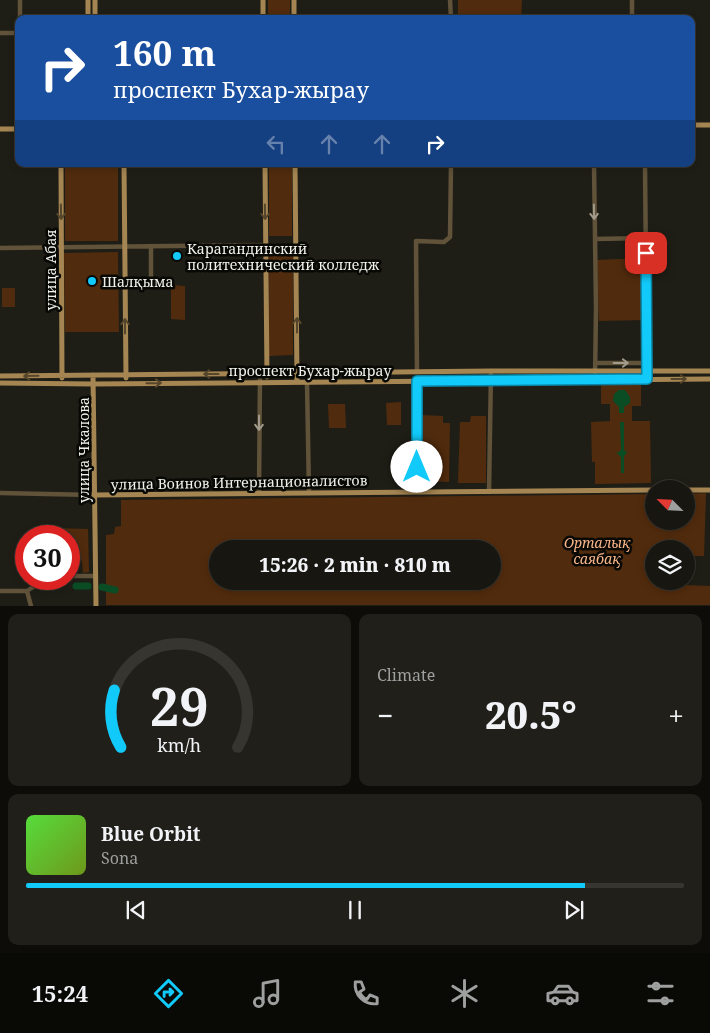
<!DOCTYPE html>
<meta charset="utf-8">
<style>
body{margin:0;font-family:"Noto Serif",serif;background:#201f19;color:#f1f3f6;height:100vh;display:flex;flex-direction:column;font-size:19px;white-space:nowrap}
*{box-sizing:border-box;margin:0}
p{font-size:16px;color:#9e9f9f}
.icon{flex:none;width:28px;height:28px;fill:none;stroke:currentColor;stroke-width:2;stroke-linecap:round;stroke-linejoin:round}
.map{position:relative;height:606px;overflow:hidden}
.sheet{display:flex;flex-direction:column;gap:8px;padding:8px;background:#0d0c09;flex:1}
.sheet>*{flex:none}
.guide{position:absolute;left:15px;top:15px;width:680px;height:152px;border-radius:10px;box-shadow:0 2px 8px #0003,0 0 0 1px #363530;background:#1a4fa0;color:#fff;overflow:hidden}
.needle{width:32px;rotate:294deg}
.fabs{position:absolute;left:645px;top:480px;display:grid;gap:10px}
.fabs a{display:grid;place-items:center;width:50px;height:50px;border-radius:50%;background:#171610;box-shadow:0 2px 8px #0003,0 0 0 1px #363530;font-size:25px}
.speed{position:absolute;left:15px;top:525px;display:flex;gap:10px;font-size:25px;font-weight:700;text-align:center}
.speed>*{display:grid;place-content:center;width:65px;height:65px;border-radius:50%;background:#171610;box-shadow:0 2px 8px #0003,0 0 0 1px #363530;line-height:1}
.speed .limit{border:8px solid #d22;background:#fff;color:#111}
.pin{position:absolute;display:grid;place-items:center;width:42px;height:42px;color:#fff;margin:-21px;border-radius:10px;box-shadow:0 2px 8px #0006}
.me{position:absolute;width:55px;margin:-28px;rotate:0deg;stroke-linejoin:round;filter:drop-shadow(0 0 4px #0008)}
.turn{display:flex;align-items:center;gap:18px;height:105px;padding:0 15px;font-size:22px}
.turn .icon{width:65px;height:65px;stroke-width:2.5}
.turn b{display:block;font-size:35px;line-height:42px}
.lanes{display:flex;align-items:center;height:48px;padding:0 15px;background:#0003;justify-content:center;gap:25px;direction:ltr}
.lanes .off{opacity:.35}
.big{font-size:38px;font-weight:800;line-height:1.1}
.sheet .tile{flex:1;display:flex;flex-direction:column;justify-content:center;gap:8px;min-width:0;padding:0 18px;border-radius:10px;background:#201f19}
.sheet .dial{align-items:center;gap:0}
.dial svg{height:130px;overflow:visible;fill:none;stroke:#363530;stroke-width:7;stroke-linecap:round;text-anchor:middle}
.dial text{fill:#f1f3f6;stroke:none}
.song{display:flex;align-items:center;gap:15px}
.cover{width:60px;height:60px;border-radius:8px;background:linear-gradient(135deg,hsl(110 70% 55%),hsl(80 70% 35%))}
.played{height:5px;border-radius:2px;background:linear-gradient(90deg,#11cafa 85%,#363530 85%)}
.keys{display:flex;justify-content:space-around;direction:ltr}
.heat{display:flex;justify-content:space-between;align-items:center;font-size:28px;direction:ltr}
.sheet .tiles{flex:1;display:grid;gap:8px;grid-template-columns:1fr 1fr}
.tile:last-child{grid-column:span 2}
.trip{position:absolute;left:209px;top:540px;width:292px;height:50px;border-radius:25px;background:#171610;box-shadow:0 2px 8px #0003,0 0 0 1px #363530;font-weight:800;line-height:50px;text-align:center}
.dock{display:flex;height:80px;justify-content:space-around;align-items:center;background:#090906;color:#9e9f9f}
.dock .icon{width:35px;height:35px}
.dock .current{color:#11cafa}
.dock b{font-size:22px;color:#f1f3f6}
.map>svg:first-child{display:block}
</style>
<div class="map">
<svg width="710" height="606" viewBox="0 0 710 606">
<rect width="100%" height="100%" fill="#1f1e16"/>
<!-- green -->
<path fill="#512b0d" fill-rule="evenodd" d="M268,0H290V18H268Z
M458,0H522L521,19H458Z
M65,164H118V241H65Z
M269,164H292V236H269Z
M269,248H293V355L269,356Z
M118,252L119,332H65L64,253Z
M643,258V320L599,321L597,260Z
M171,285L185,286V320L171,319Z
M2,288H15V307H2Z
M641,383V406H632V421H650L651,483L595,484V462H592L591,422L610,421V404H601V384Z
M401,402V425H387L386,403Z
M328,404H345L346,428H329Z
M422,415L443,416V423H450L449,482L421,481Z
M471,416H486V483H458L460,422H470Z
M706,493L704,556H686V549H654V581H684V585L710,586V605H106V535L114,534L115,527L121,526V500L654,494V521H686V494ZM218,549H492V581H218Z
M52,528L88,529L89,572L83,573L82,561L75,556L69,557V536H52Z"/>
<!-- water -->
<path fill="#0a4d25" d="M619,390H625L630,397V403L624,407V413H619V407L613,401L614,394Z
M620,422H624V450L628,453H626L624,457V473H621V457L618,454H616L621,450Z"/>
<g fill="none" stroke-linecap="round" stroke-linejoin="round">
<!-- river -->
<path stroke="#0a4d25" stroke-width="7" d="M76,586H88
M102,587L115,590"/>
<!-- minor -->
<path stroke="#61523a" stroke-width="4.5" d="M20,0V19
M450,0L451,19
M632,0V19
M0,33H19
M594,164L596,308L595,379
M645,164L647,379
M595,239L646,238
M0,248L266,245
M151,278V246
M595,363H647
M417,372L416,241L444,242L450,237L451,164
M307,382L309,493
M417,482V381
M489,492L491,371
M0,493L94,495
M259,493L260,374
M69,576H95
M0,591H27
M27,591L45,579
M27,591L31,606"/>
<!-- major -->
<path stroke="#a58552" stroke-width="5" d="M88,0V19
M95,0V19
M263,0V19
M294,0V19
M691,125H710
M0,129H19
M61,164L62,378
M124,164L126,378
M265,164L267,377
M295,164L297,382
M93,375L96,606
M0,376L491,371H710
M0,383L93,384L710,379
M686,490H710
M94,495L654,490"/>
</g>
<!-- one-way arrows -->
<defs><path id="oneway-shaft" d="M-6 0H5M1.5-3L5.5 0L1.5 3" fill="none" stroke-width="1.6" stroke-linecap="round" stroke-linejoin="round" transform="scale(1.25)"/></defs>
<g stroke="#56462c">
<use href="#oneway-shaft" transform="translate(61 212) rotate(89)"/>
<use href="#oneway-shaft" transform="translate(265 212) rotate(89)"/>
<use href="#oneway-shaft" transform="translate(297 325) rotate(-90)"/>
<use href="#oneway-shaft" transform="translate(125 326) rotate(-90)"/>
<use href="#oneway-shaft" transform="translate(211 374) rotate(180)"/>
<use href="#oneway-shaft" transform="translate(31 376) rotate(179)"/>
<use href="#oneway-shaft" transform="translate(679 379)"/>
<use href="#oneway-shaft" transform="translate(154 383) rotate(-1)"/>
</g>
<g stroke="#a29a8a">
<use href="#oneway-shaft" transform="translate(594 212) rotate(89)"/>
<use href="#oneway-shaft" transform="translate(621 363)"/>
<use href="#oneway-shaft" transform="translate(259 423) rotate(90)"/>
</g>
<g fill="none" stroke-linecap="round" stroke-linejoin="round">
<!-- route casing -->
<g stroke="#0b83a2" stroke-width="12">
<path id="route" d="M417,467V381L647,379L646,253"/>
</g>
<!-- route -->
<use href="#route" stroke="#11cafa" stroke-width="9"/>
</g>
<!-- markers -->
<g fill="#11cafa" stroke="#080805" stroke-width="2">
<circle cx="177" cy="256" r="5"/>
<circle cx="92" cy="281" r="5"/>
</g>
<g text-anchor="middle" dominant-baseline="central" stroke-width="5" stroke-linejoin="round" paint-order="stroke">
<!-- poi labels -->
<g font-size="14" fill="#f2f2ec" stroke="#080805" text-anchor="start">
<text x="187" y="248">Карагандинский<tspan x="187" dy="16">политехнический колледж</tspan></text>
<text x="102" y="281">Шалқыма</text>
</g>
<!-- street labels -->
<g font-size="14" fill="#f2f2ec" stroke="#080805">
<text transform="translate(50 270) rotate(-90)">улица Абая</text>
<text x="310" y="370">проспект Бухар-жырау</text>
<text transform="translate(83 450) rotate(-90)">улица Чкалова</text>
<text transform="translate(239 482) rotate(-1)">улица Воинов Интернационалистов</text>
</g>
<!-- park labels -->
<g font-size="14" font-style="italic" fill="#f9b689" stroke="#080805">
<text x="597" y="542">Орталық<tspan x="597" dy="16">саябақ</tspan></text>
</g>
</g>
</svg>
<div class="fabs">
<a><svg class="needle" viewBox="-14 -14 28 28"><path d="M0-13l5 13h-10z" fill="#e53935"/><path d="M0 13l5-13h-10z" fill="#9e9f9f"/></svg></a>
<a><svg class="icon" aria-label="layers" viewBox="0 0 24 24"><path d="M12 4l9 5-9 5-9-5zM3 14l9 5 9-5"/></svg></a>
</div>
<div class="speed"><div class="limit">30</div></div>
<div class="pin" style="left:646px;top:253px;background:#d93025"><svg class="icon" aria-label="arrive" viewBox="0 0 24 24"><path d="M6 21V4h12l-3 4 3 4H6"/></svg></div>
<svg class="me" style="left:417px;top:467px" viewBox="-20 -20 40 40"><circle r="19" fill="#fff"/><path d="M0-13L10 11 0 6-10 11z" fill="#11cafa"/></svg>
<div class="trip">15:26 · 2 min · 810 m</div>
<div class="guide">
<div class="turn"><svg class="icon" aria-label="right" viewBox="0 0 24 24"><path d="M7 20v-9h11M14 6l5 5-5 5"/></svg><div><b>160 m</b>проспект Бухар-жырау</div></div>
<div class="lanes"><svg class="icon off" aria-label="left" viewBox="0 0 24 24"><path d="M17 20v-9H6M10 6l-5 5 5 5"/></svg><svg class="icon off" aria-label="ahead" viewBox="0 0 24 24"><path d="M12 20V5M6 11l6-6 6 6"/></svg><svg class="icon off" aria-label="ahead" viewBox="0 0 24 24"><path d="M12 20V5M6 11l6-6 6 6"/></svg><svg class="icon" aria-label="right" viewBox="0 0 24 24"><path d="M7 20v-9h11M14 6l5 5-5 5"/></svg></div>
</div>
</div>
<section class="sheet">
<div class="tiles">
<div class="tile dial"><svg viewBox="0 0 100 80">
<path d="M14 69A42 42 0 1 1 86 69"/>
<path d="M14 69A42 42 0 0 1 10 34" stroke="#11cafa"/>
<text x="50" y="56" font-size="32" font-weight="700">29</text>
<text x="50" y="72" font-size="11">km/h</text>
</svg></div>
<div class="tile"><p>Climate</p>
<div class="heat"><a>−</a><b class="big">20.5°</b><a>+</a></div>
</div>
<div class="tile">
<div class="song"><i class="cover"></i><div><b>Blue Orbit</b><p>Sona</p></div></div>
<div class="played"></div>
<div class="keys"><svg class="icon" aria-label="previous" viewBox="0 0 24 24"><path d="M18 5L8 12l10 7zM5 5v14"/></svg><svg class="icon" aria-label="pause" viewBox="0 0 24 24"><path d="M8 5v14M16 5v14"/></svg><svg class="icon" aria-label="next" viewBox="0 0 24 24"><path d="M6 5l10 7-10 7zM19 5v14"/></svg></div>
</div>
</div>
</section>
<nav class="dock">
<b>15:24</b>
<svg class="icon current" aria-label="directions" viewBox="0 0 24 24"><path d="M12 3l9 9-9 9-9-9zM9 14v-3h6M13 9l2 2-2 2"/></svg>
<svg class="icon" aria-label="music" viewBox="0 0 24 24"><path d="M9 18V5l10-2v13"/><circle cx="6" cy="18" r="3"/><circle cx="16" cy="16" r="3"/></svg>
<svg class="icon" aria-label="phone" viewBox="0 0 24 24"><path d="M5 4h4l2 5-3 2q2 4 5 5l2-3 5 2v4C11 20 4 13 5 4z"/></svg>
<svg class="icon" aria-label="climate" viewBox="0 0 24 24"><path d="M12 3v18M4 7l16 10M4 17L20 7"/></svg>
<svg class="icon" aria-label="car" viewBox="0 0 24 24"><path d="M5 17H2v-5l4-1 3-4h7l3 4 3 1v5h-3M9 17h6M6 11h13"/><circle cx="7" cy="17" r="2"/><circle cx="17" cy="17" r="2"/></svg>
<svg class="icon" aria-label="filters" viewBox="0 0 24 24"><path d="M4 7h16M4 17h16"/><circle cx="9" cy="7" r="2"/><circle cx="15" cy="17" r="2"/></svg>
</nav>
